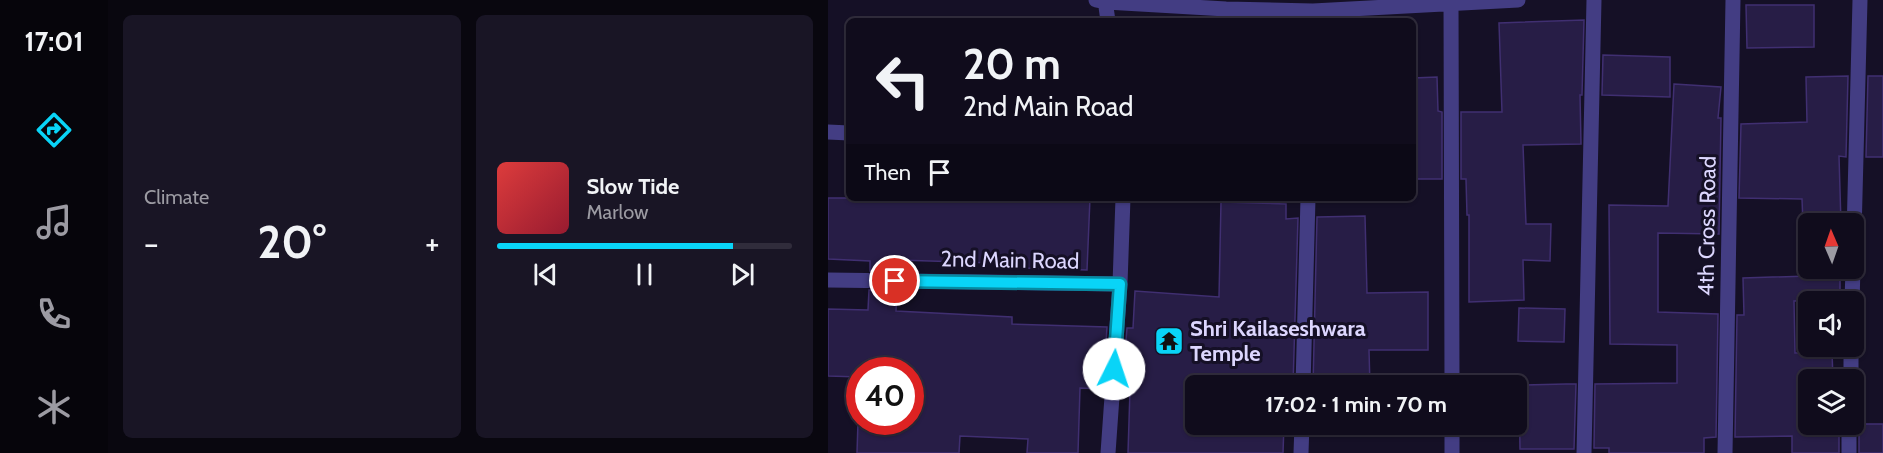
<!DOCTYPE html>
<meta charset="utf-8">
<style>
body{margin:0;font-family:Cabin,sans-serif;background:#191525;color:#f1f3f6;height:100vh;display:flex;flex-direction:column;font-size:22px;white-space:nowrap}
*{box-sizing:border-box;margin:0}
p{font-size:20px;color:#9c9ba3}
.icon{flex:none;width:33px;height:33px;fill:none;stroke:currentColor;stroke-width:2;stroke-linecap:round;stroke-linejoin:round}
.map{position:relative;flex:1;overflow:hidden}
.drawer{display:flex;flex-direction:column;gap:15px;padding:15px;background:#09070f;width:720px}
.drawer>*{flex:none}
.hud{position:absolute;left:18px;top:18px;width:570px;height:183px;border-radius:9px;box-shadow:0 2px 4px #0004,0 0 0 2px #302c3b;background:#100c1c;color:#f1f3f6;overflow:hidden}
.needle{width:39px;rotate:358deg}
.buttons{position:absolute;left:970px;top:213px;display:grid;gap:12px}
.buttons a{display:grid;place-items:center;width:66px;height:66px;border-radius:9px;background:#100c1c;box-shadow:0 2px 4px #0004,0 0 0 2px #302c3b;font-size:30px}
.speed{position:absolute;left:18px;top:357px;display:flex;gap:12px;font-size:30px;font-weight:700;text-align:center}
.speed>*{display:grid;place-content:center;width:78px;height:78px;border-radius:50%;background:#100c1c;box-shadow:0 2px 4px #0004,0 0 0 2px #302c3b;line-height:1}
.speed .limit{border:9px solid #d22;background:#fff;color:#111}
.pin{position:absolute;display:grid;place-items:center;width:51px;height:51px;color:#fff;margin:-26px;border:3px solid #fff;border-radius:50%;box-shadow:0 2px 6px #0007}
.me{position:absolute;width:66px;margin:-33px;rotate:4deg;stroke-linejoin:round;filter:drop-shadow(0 0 4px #0008)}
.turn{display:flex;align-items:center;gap:21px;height:126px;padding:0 18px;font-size:27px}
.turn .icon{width:78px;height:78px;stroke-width:2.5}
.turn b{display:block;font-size:42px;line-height:51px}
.then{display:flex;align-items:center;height:57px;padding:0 18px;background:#0003;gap:12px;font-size:22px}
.big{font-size:45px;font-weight:700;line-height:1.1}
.drawer .widget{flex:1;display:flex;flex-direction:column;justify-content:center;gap:9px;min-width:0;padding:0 21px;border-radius:9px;background:#191525}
.song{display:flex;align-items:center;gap:18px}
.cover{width:72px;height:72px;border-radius:9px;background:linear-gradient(135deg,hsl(0 70% 55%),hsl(350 70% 35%))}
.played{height:6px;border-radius:3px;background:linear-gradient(90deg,#09d4f7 80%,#302c3b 80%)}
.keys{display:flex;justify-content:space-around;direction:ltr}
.heat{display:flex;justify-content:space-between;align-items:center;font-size:33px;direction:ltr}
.drawer .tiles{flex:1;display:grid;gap:15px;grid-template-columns:repeat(2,1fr)}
.trip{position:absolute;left:357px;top:375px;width:342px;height:60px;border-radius:9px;background:#100c1c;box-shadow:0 2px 4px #0004,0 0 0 2px #302c3b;font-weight:700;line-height:60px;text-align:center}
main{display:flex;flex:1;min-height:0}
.dock{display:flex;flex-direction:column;width:108px;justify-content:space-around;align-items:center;background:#06050b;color:#9c9ba3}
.dock .icon{width:42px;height:42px}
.dock .selected{color:#09d4f7}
.dock b{font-size:27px;color:#f1f3f6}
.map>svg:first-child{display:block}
</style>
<main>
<nav class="dock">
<b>17:01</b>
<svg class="icon selected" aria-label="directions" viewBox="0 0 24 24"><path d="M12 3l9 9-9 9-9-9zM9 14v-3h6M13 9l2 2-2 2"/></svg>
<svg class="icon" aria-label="music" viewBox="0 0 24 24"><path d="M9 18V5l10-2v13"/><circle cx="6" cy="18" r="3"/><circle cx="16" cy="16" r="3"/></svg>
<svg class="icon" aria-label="phone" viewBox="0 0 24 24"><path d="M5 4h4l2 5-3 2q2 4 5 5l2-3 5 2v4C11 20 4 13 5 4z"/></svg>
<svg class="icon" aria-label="climate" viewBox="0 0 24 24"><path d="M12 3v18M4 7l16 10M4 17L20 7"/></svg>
</nav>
<section class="drawer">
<div class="tiles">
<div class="widget"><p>Climate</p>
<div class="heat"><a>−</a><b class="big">20°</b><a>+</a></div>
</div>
<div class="widget">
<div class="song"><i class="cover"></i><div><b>Slow Tide</b><p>Marlow</p></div></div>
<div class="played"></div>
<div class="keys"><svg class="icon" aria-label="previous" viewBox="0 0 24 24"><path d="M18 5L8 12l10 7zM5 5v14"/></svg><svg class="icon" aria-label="pause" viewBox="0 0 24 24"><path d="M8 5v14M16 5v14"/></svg><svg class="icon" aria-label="next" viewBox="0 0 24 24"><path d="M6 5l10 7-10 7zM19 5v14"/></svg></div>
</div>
</div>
</section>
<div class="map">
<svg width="1055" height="453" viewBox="0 0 1055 453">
<rect width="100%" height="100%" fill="#151026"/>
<!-- building -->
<path fill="#271d46" stroke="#402f71" stroke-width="1.5" d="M918,5H986V47L919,48Z
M756,20L754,95H752L753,144L695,145L698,224H723L722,261L695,260L696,300L641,302V215H639L638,179H633V112H674L671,23Z
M775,55L842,57V97L774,95Z
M1020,76L1018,157L1011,156L1013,224H975L974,199L911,198L913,124L979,122L978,77Z
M1040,76H1055V157H1038Z
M609,77L610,111L614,112V179H585V78Z
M846,84L893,87L890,118H893L891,234L830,233V312L890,314L888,437L876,438V453H781V448H766L767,384L849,383V345L782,344L781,205L840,206Z
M0,198H262L259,270L199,268V264L70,260V271H42V261L0,259Z
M393,202L458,204V219L470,218L465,386H368V424H456L455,453H300L302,390H294L299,328H305L307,291L391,297Z
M537,216L539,293L600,292V350H541L542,386H485L489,217Z
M1012,275V300L966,301L967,353L1004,352L1005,380H981V424H1011V453H964V436L907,437L909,315H916L915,278Z
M41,290L69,291L68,311L184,317V324L279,327L275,389L252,388L250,453H199L200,439L132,436L131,453H29L30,422H82V370H32V377L0,376V309L40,310Z
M691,308L737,309L736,342L690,341Z
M738,384H748L746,449H692L691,385Z
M1031,424H1055V453H1031Z"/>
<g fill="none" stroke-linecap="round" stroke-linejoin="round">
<!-- minor -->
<path stroke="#433d83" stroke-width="15" d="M268,0L278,2L398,9L485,11L690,0
M277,0L280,21
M623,0L624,386
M0,132L21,133
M1026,234L1032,0
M0,280L292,284
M1024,302L1025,268
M1023,380V346
M475,386L480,198
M624,424V453
M280,453L292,284L295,198
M473,453L474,424
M756,453L766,0
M897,453L905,0
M1021,453V424"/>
</g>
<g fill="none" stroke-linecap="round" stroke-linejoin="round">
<!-- route casing -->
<g stroke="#068aa1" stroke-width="15">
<path id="route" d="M67,281L292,284L286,369"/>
</g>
<!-- route -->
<use href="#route" stroke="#09d4f7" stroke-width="10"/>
</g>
<!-- icons -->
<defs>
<g id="temple-square" transform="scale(1.5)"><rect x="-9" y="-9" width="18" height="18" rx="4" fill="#09d4f7" stroke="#151026"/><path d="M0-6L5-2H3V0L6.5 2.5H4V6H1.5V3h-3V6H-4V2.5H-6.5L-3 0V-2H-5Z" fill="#111"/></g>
</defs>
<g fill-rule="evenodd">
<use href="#temple-square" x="341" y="341"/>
</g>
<g text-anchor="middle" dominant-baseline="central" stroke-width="6" stroke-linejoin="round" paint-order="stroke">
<!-- street labels -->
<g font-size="22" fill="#dcd6fe" stroke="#151026">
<text transform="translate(879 226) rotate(-89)">4th Cross Road</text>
<text transform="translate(182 260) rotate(1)">2nd Main Road</text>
</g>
<!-- poi labels -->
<g font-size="22" font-weight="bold" fill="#dcd6fe" stroke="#151026" text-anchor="start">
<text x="362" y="328">Shri Kailaseshwara<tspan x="362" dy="25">Temple</tspan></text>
</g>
</g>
</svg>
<div class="buttons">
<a><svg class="needle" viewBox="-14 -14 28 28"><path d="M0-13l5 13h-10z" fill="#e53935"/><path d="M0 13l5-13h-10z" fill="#9c9ba3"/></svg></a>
<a><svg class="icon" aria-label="sound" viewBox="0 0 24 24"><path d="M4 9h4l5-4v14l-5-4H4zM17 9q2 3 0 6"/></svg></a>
<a><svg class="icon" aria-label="layers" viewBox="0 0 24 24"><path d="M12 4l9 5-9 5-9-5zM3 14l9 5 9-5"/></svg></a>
</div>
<div class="speed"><div class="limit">40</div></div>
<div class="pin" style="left:67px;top:281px;background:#d93025"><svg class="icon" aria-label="arrive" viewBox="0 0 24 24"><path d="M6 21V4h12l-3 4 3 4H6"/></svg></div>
<svg class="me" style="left:286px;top:369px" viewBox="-20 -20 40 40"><circle r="19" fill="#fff"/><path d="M0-13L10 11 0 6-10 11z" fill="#09d4f7"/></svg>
<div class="trip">17:02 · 1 min · 70 m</div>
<div class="hud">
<div class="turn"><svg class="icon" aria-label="left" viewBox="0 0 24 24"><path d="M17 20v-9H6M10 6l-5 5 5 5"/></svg><div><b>20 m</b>2nd Main Road</div></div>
<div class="then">Then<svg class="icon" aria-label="arrive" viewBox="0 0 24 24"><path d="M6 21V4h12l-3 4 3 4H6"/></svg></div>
</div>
</div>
</main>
